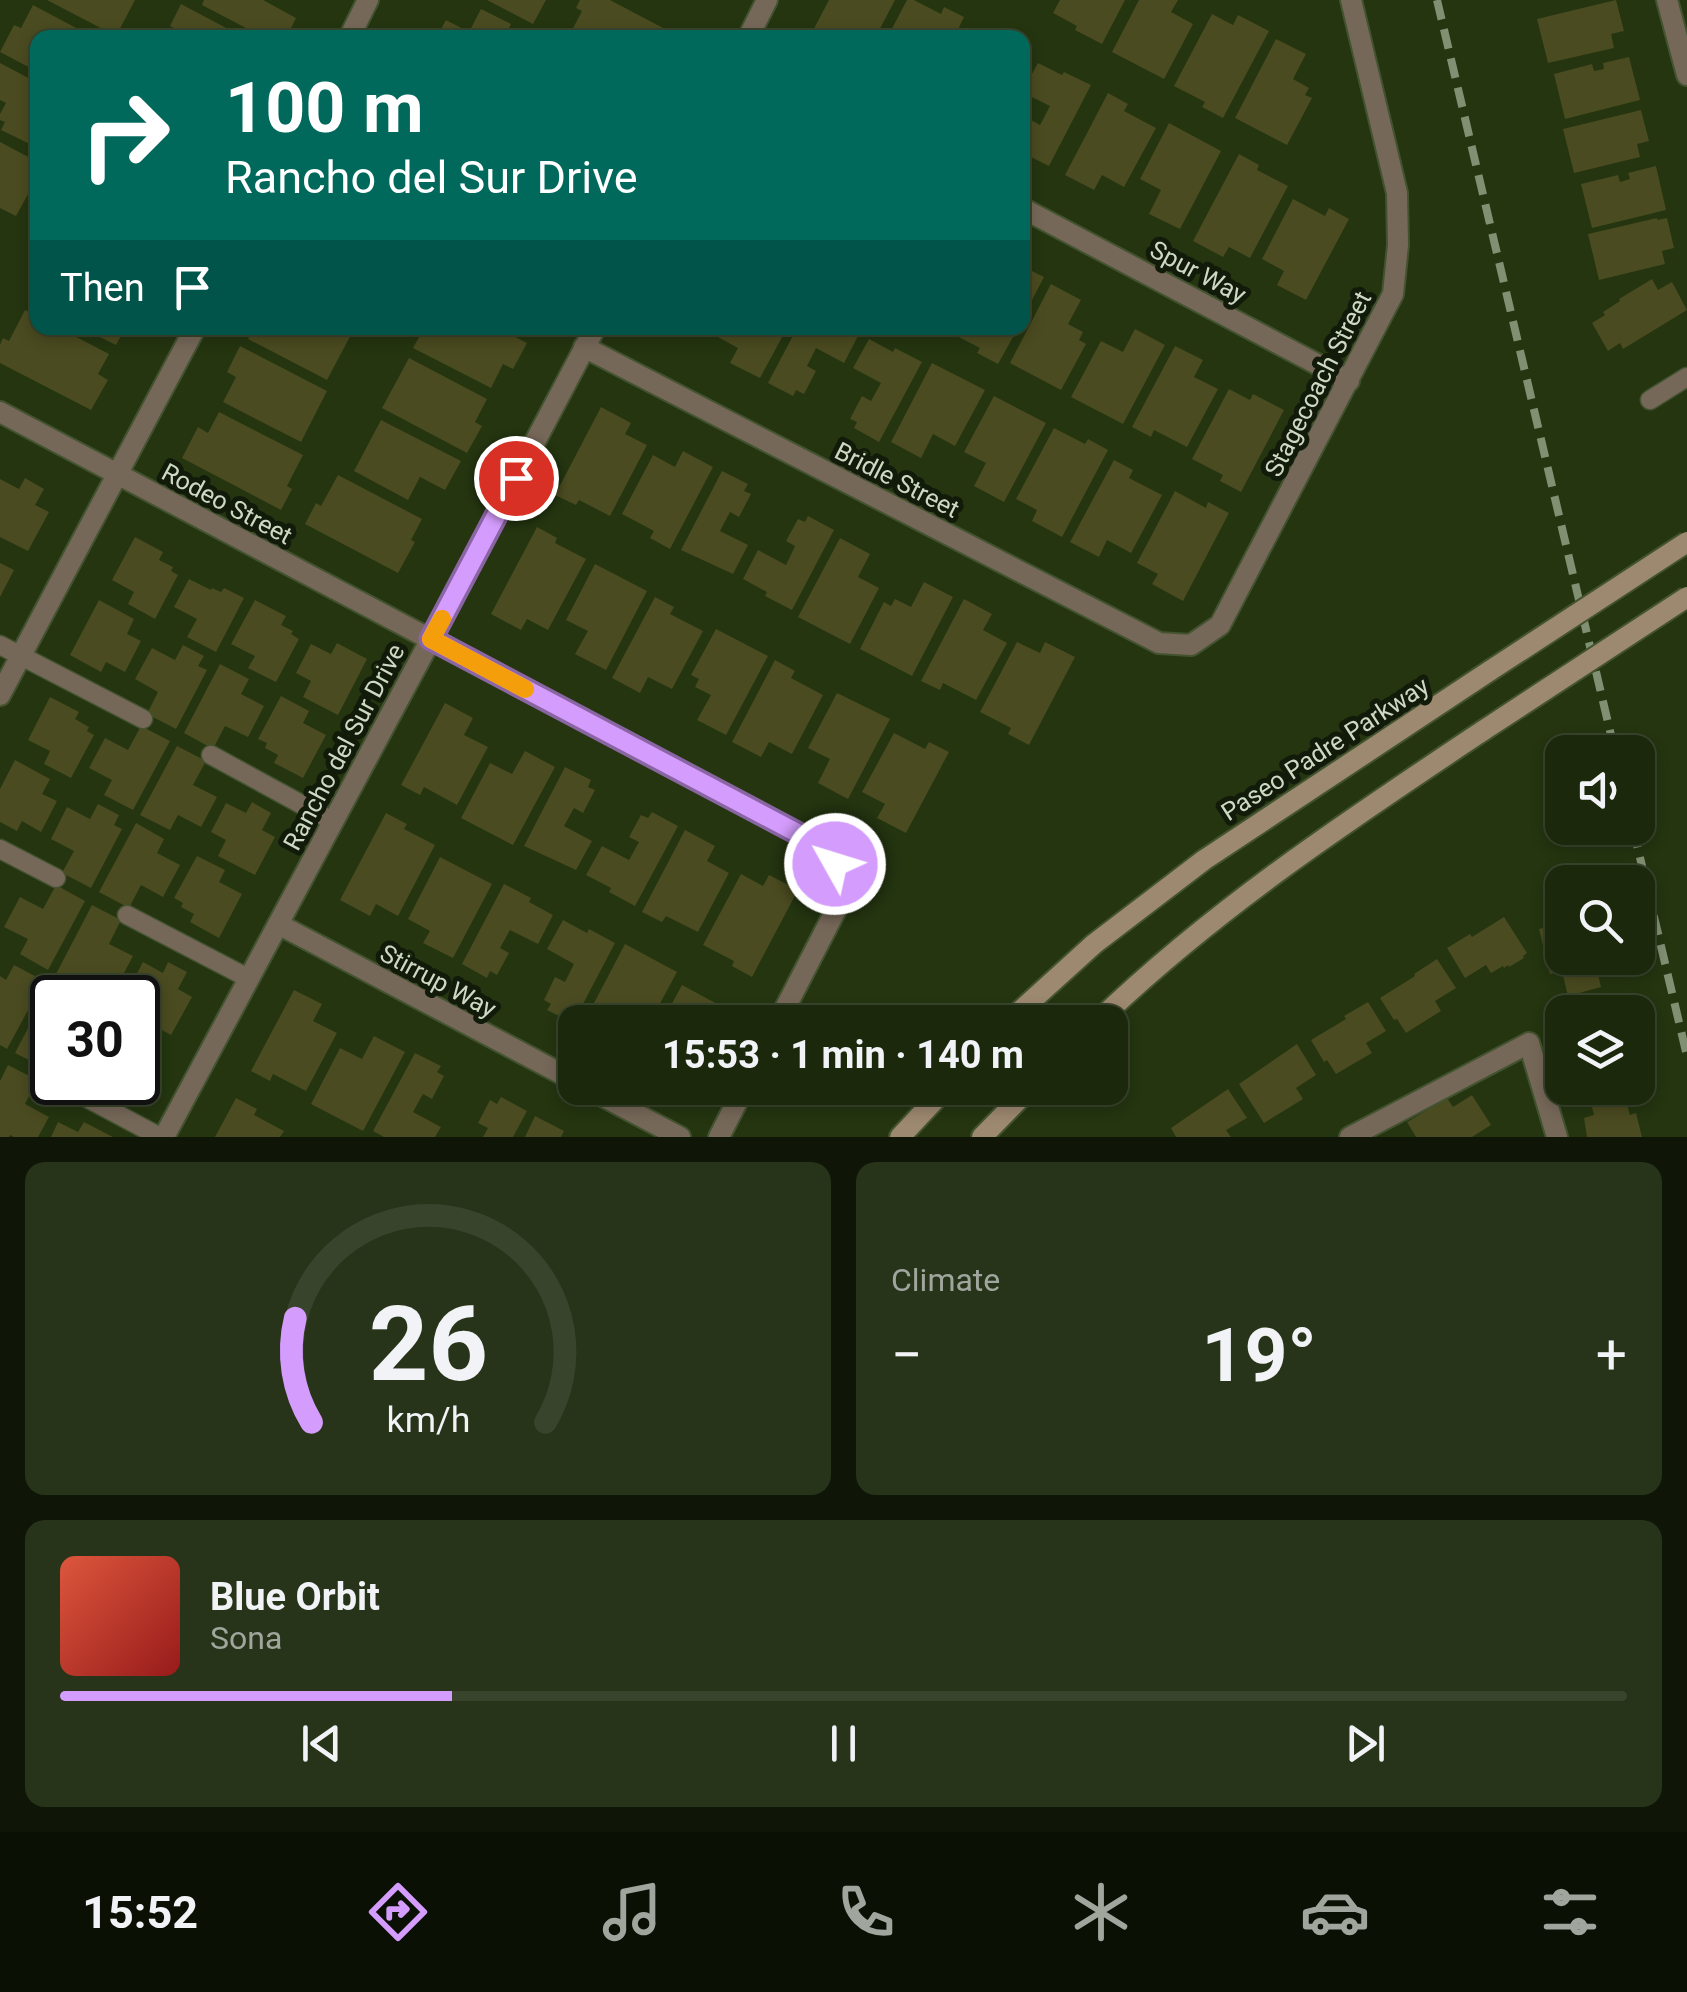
<!DOCTYPE html>
<meta charset="utf-8">
<style>
body{margin:0;font-family:Roboto,sans-serif;background:#28341a;color:#f1f3f6;height:100vh;display:flex;flex-direction:column;font-size:38px;white-space:nowrap}
*{box-sizing:border-box;margin:0}
p{font-size:32px;color:#a0a69d}
.icon{flex:none;width:55px;height:55px;fill:none;stroke:currentColor;stroke-width:2;stroke-linecap:round;stroke-linejoin:round}
.map{position:relative;height:1137px;overflow:hidden}
.side{display:flex;flex-direction:column;gap:25px;padding:25px;background:#0f1607;flex:1}
.side>*{flex:none}
.top-card{position:absolute;left:30px;top:30px;width:1000px;height:305px;border-radius:20px;box-shadow:0 5px 15px #0003,0 0 0 2px #39442d;background:#00695c;color:#fff;overflow:hidden}
.controls{position:absolute;left:1545px;top:735px;display:grid;gap:20px}
.controls a{display:grid;place-items:center;width:110px;height:110px;border-radius:20px;background:#1b280c;box-shadow:0 5px 15px #0003,0 0 0 2px #39442d;font-size:50px}
.speed{position:absolute;left:30px;top:975px;display:flex;gap:20px;font-size:50px;font-weight:700;text-align:center}
.speed>*{display:grid;place-content:center;width:130px;height:130px;border-radius:50%;background:#1b280c;box-shadow:0 5px 15px #0003,0 0 0 2px #39442d;line-height:1}
.speed .limit{border:5px solid #111;border-radius:15px;background:#fff;color:#111}
.pin{position:absolute;display:grid;place-items:center;width:85px;height:85px;color:#fff;margin:-42px;border:5px solid #fff;border-radius:50%;box-shadow:0 2px 10px #0007}
.me{position:absolute;width:110px;margin:-55px;rotate:309deg;stroke-linejoin:round;filter:drop-shadow(0 0 8px #0008)}
.turn{display:flex;align-items:center;gap:35px;height:210px;padding:0 30px;font-size:45px}
.turn .icon{width:130px;height:130px;stroke-width:2.5}
.turn b{display:block;font-size:70px;line-height:85px}
.then{display:flex;align-items:center;height:95px;padding:0 30px;background:#0003;gap:20px;font-size:38px}
.big{font-size:75px;font-weight:700;line-height:1.1}
.side .widget{flex:1;display:flex;flex-direction:column;justify-content:center;gap:15px;min-width:0;padding:0 35px;border-radius:20px;background:#28341a}
.side .dial{align-items:center;gap:0}
.dial svg{height:260px;overflow:visible;fill:none;stroke:#39442d;stroke-width:7;stroke-linecap:round;text-anchor:middle}
.dial text{fill:#f1f3f6;stroke:none}
.song{display:flex;align-items:center;gap:30px}
.cover{width:120px;height:120px;border-radius:15px;background:linear-gradient(135deg,hsl(10 70% 55%),hsl(0 70% 35%))}
.played{height:10px;border-radius:5px;background:linear-gradient(90deg,#d49cfc 25%,#39442d 25%)}
.keys{display:flex;justify-content:space-around;direction:ltr}
.heat{display:flex;justify-content:space-between;align-items:center;font-size:55px;direction:ltr}
.side .tiles{flex:1;display:grid;gap:25px;grid-template-columns:1fr 1fr}
.widget:last-child{grid-column:span 2}
.trip{position:absolute;left:558px;top:1005px;width:570px;height:100px;border-radius:20px;background:#1b280c;box-shadow:0 5px 15px #0003,0 0 0 2px #39442d;font-weight:700;line-height:100px;text-align:center}
.tabs{display:flex;height:160px;justify-content:space-around;align-items:center;background:#0b1005;color:#a0a69d}
.tabs .icon{width:70px;height:70px}
.tabs .on{color:#d49cfc}
.tabs b{font-size:45px;color:#f1f3f6}
.map>svg:first-child{display:block}
</style>
<div class="map">
<svg width="1687" height="1137" viewBox="0 0 1687 1137">
<rect width="100%" height="100%" fill="#243510"/>
<!-- building -->
<path fill="#4a4b20" d="M47,0H135L116,36Z
M204,0H263L296,18L286,38H265L202,5Z
M487,0H546L533,24Z
M580,0H610L682,38H568L582,11L576,8Z
M829,0H895L875,38H809Z
M907,0H914L941,14L944,7L964,17L954,38H887Z
M1060,0H1125L1102,44L1075,30L1077,26L1053,13Z
M1139,0H1178L1171,12L1193,24L1164,79L1112,52Z
M1616,0L1624,31L1611,34L1614,48L1548,63L1537,19Z
M181,4L245,38H169L174,28L170,26Z
M33,5L95,38H38V72L0,52L14,25L21,28Z
M481,9L511,24L504,38H436L446,20L469,32Z
M1212,14L1233,25L1238,15L1269,31L1223,118L1202,107L1205,102L1174,86Z
M1276,39L1306,54L1293,79L1309,88L1305,95L1312,98L1287,145L1235,118Z
M1629,57L1640,100L1565,119L1554,74L1592,64L1594,71L1604,69L1603,63Z
M0,63L38,83V148L1,130L5,122L0,120V114L6,103L0,100Z
M1038,63L1062,75L1064,72L1091,85L1049,166L1023,153L1026,146L1022,144V136L1031,120L1040,125L1050,106L1022,92Z
M1108,93L1128,104L1124,111L1156,128L1124,187L1102,175L1094,190L1065,175Z
M1641,110L1649,141L1637,144L1640,157L1574,173L1563,129Z
M1169,123L1221,151L1180,229L1149,214L1161,190L1140,179Z
M0,142L38,162V176L16,216L0,208Z
M1239,154L1259,165L1257,170L1288,186L1250,258L1229,247L1223,257L1193,241Z
M1656,166L1666,210L1592,228L1581,184L1618,175L1620,182L1630,179L1628,173Z
M1293,199L1325,216L1329,208L1349,219L1306,300L1277,285L1284,271L1262,259Z
M1657,218V220L1667,218L1674,248L1662,251L1665,264L1599,280L1588,234Z
M1022,266L1044,277L1022,319Z
M1652,279L1658,290L1672,282L1687,310L1623,349L1620,343L1608,351L1592,323L1605,315L1603,312L1620,301L1619,299Z
M1051,284L1081,300L1068,324L1083,332L1079,340L1086,344L1061,390L1010,363Z
M25,310L38,316V328H59L109,354L98,374L108,380L91,410L0,363V345L3,338L9,341Z
M82,328H125L116,345Z
M254,328H352L354,329L327,380L248,339Z
M424,328H497L527,343L513,369L503,364L491,388L413,348Z
M720,328H787L760,378L730,363L738,348L716,336Z
M797,328H848L859,334L844,363L816,348L807,366L816,371L804,394L796,390L793,396L768,383Z
M952,328H1018L998,364L977,353L980,348L949,332Z
M1135,329L1165,345L1123,424L1071,397L1101,341L1123,352Z
M869,339L893,352L895,348L922,362L879,442L854,428L857,422L850,419L862,396L871,401L881,383L853,368Z
M240,346L327,391L301,442L223,402L236,377L227,372Z
M1175,346L1203,360L1194,377L1218,389L1187,447L1154,430L1151,437L1132,427Z
M409,358L487,399L475,422L482,426L467,453L382,408Z
M932,363L985,390L955,446L933,434L921,458L891,442Z
M1229,389L1250,400L1253,394L1284,410L1241,492L1220,481L1223,475L1192,459Z
M994,396L1046,423L1004,502L974,486L986,463L964,452Z
M601,407L631,423L625,434L647,445L610,516L579,500L576,505L555,495Z
M219,412L303,455L287,486L292,489L281,510L182,458L198,427L208,433Z
M381,420L461,461L445,490L420,477L408,500L354,471Z
M1054,428L1085,444L1088,439L1108,450L1062,537L1032,521L1037,510L1016,499Z
M683,451L713,467L670,549L650,538L654,531L622,514L653,455L675,467Z
M1114,460L1133,470L1129,478L1162,495L1131,553L1107,540L1099,557L1070,542Z
M722,471L748,484L744,491L751,494L739,517L730,512L720,531L748,545L733,574L681,550Z
M338,475L422,519L411,540L415,542L398,573L305,524L316,503L321,506Z
M25,478L44,489L35,505L49,512L28,551L0,537V479L19,489Z
M1175,491L1206,508L1208,502L1229,513L1183,601L1152,584L1158,574L1137,563Z
M808,516L834,530L792,610L765,596L767,592L743,579L758,550L786,565L795,546L786,541L798,519L805,522Z
M537,527L557,538L555,543L586,559L548,630L527,619L521,630L491,614Z
M135,537L163,552L159,560L173,567L171,571L178,575L155,619L128,604L134,592L112,580Z
M840,538L870,554L858,577L879,588L850,644L798,617Z
M0,563L14,570L0,597Z
M595,564L647,591L606,670L575,654L588,631L566,620Z
M189,579L211,590L212,588L221,592L224,588L244,598L216,652L187,637L197,619L174,607Z
M924,582L953,597L912,676L860,649L884,602L891,606L895,599L911,607Z
M655,597L674,607L670,614L703,631L672,689L648,677L640,693L612,678Z
M964,599L992,614L983,630L1007,643L976,700L943,683L940,690L921,681Z
M99,600L134,619L127,634L141,641L125,672L106,662L101,672L70,655Z
M255,600L286,616L281,625L293,631L291,634L299,639L276,682L248,668L255,656L231,644Z
M716,629L768,656L726,735L697,720L711,695L695,687L699,679L691,675Z
M1017,642L1040,653L1045,642L1075,657L1029,745L1008,734L1011,728L980,712Z
M337,643L367,659L338,715L303,697L311,681L296,673L311,644L331,654Z
M183,645L204,656L198,666L207,670L176,729L147,714L158,692L135,679L152,648L175,660Z
M775,660L795,671L791,678L823,695L792,754L769,742L761,757L732,742Z
M220,664L249,679L241,694L264,706L248,737L225,726L213,749L184,733Z
M837,693L890,719L848,799L818,783L830,759L808,748Z
M281,696L309,711L303,723L326,735L303,778L274,763L278,755L265,748L267,743L258,739Z
M50,697L79,712L75,719L89,727L87,731L94,735L71,778L44,764L50,751L28,740Z
M445,703L473,718L464,735L488,747L457,805L424,787L420,795L401,785Z
M141,726L170,741L133,810L104,795L112,780L89,768L105,738L128,750Z
M894,733L925,749L929,742L949,752L906,833L877,818L885,804L862,792Z
M177,746L206,761L193,785L217,797L201,827L178,815L170,830L140,815Z
M525,751L555,767L513,845L461,818L490,763L512,774Z
M15,760L50,779L42,794L57,801L41,832L22,821L17,831L0,822V789Z
M565,767L591,780L588,787L595,790L583,813L574,808L564,826L592,841L576,870L524,846Z
M252,802L271,813L262,830L275,837L255,875L218,856L226,840L211,832L226,803L246,813Z
M98,804L119,815L114,825L122,829L91,888L62,873L74,851L51,839L67,807L90,819Z
M652,812L678,826L635,906L609,892L611,888L586,875L602,846L629,860L639,842L629,837L641,815L648,818Z
M386,813L407,824L404,829L435,845L398,916L376,904L370,916L340,900Z
M136,823L164,839L157,853L180,865L163,897L141,885L129,908L99,892Z
M685,830L715,846L707,861L729,873L698,932L666,916L662,922L642,912Z
M197,856L225,870L219,882L242,894L219,938L190,922L194,914L181,907L183,903L174,898Z
M440,857L492,884L453,958L423,943L430,931L408,919Z
M741,874L763,886L769,875L798,890L752,977L732,966L734,961L703,945Z
M504,884L531,898L529,902L553,915L538,944L510,930L500,948L509,953L497,975L490,971L487,978L462,964Z
M56,885L85,901L48,970L20,954L28,939L4,927L20,897L43,909Z
M92,905L121,920L109,944L133,956L117,986L94,974L86,989L56,974Z
M1504,917L1527,953L1523,956L1524,958L1509,967L1508,965L1504,968L1503,966L1491,973L1486,965L1465,978L1447,948L1470,934L1472,937Z
M563,920L587,933L589,929L615,943L573,1023L547,1010L551,1004L544,1000L555,977L565,982L574,964L547,949Z
M1562,923V958H1594L1601,987L1568,996L1562,971L1550,974L1539,929Z
M625,944L677,972L650,1022H639L626,1016L622,1022H584Z
M1437,959L1456,988L1435,1001L1441,1011L1406,1033L1397,1019L1394,1020L1380,998L1415,976L1414,974Z
M143,962L163,973L168,962L187,972L178,989L192,997L171,1035L138,1017V1010L143,1000L127,992Z
M14,965L35,976L30,986L39,990L7,1049L0,1045V976L6,980Z
M51,984L77,998H52V1054L45,1068L15,1053Z
M682,985L734,1013L728,1022H662Z
M294,990L322,1004L313,1021L337,1033L306,1091L273,1074L270,1081L251,1071Z
M1368,1002L1386,1031L1366,1043L1372,1053L1336,1074L1327,1060L1324,1062L1311,1040L1346,1019L1344,1016Z
M1603,1003L1605,1012H1571V1011Z
M374,1036L405,1052L363,1131L311,1104L340,1048L362,1059Z
M138,1044L158,1054L135,1098L105,1082H138Z
M1297,1044L1316,1075L1296,1088L1303,1099L1264,1123L1239,1084Z
M415,1053L441,1066L437,1072L444,1076L432,1099L423,1094L413,1112L441,1127L435,1137H384L373,1131Z
M8,1065L37,1080L25,1104L49,1117L38,1137H14L10,1135L9,1137H0V1081Z
M1607,1088H1622L1630,1115L1636,1113L1642,1137H1587L1584,1118L1594,1115L1588,1092Z
M1228,1089L1247,1118L1226,1130L1231,1137H1176L1171,1128Z
M1472,1095L1491,1125L1472,1137H1416L1407,1122L1447,1098L1453,1107Z
M501,1097L527,1111L513,1137H483L488,1128L478,1123L490,1100L497,1104Z
M236,1098L257,1109L254,1115L284,1131L280,1137H215Z
M535,1116L564,1131L561,1137H525Z
M58,1122L78,1132L84,1122L113,1137H51Z"/>
<g fill="none" stroke-linecap="round" stroke-linejoin="round">
<!-- lane casing -->
<g stroke="#435330" stroke-width="21">
<path id="lane" d="M1650,400L1687,377
M0,645L143,719
M211,755L332,821
M0,849L56,878
M127,915L248,978
M57,1082L160,1137"/>
</g>
<!-- street casing -->
<g stroke="#435330" stroke-width="24">
<path id="street" d="M1667,0L1687,75
M349,38L368,0
M748,38L767,0
M1022,208L1349,381
M584,347L1159,643L1191,645L1220,625L1393,294L1398,245L1397,193L1351,0
M0,412L816,843C834,863 843,870 842,898L778,1022
M0,695L195,328
M278,924L575,1081
M587,1088L680,1137
M164,1137L431,639L595,328
M719,1137L744,1088
M1350,1137L1529,1043L1557,1137"/>
</g>
<!-- secondary casing -->
<g stroke="#435330" stroke-width="24">
<path id="secondary" d="M1008,1022L1094,944L1204,860L1491,670
M1097,1022C1214,909 1349,820 1484,730
M900,1137L946,1088
M982,1137L1030,1088"/>
</g>
<!-- lane -->
<use href="#lane" stroke="#766859" stroke-width="18"/>
<!-- street -->
<use href="#street" stroke="#766859" stroke-width="20"/>
<!-- secondary -->
<use href="#secondary" stroke="#9d8870" stroke-width="20"/>
<!-- rail -->
<path stroke="#818f72" stroke-width="8" stroke-dasharray="20 10" stroke-linecap="butt" d="M1437,0L1615,752
M1633,828L1687,1056"/>
<!-- secondary-bridge casing -->
<g stroke="#435330" stroke-width="24" stroke-linecap="butt">
<path id="secondary-bridge" d="M1491,670L1687,542
M1484,730L1687,597"/>
</g>
<!-- secondary-bridge -->
<use href="#secondary-bridge" stroke="#9d8870" stroke-width="20"/>
</g>
<g fill="none" stroke-linecap="round" stroke-linejoin="round">
<!-- route casing -->
<g stroke="#8a65a4" stroke-width="25">
<path id="route" d="M516,478L431,639L816,843L835,864"/>
</g>
<!-- route -->
<use href="#route" stroke="#d49cfc" stroke-width="18"/>
<!-- slow -->
<path stroke="#f59e0b" stroke-width="18" d="M442,619L431,639L525,689"/>
</g>
<g text-anchor="middle" dominant-baseline="central" stroke-width="10" stroke-linejoin="round" paint-order="stroke">
<!-- street labels -->
<g font-size="25" fill="#ced9c3" stroke="#121a0a">
<text transform="translate(1198 272) rotate(28)">Spur Way</text>
<text transform="translate(1318 384) rotate(-63)">Stagecoach Street</text>
<text transform="translate(897 480) rotate(27)">Bridle Street</text>
<text transform="translate(227 504) rotate(28)">Rodeo Street</text>
<text transform="translate(344 747) rotate(-62)">Rancho del Sur Drive</text>
<text transform="translate(1325 749) rotate(-33)">Paseo Padre Parkway</text>
<text transform="translate(438 981) rotate(28)">Stirrup Way</text>
</g>
</g>
</svg>
<div class="controls">
<a><svg class="icon" aria-label="sound" viewBox="0 0 24 24"><path d="M4 9h4l5-4v14l-5-4H4zM17 9q2 3 0 6"/></svg></a>
<a><svg class="icon" aria-label="search" viewBox="0 0 24 24"><circle cx="10" cy="10" r="6"/><path d="M15 15l6 6"/></svg></a>
<a><svg class="icon" aria-label="layers" viewBox="0 0 24 24"><path d="M12 4l9 5-9 5-9-5zM3 14l9 5 9-5"/></svg></a>
</div>
<div class="speed"><div class="limit">30</div></div>
<div class="pin" style="left:516px;top:478px;background:#d93025"><svg class="icon" aria-label="arrive" viewBox="0 0 24 24"><path d="M6 21V4h12l-3 4 3 4H6"/></svg></div>
<svg class="me" style="left:835px;top:864px" viewBox="-20 -20 40 40"><circle r="17" fill="#d49cfc" stroke="#fff" stroke-width="3"/><path d="M0-11L8 9 0 5-8 9z" fill="#fff"/></svg>
<div class="trip">15:53 · 1 min · 140 m</div>
<div class="top-card">
<div class="turn"><svg class="icon" aria-label="right" viewBox="0 0 24 24"><path d="M7 20v-9h11M14 6l5 5-5 5"/></svg><div><b>100 m</b>Rancho del Sur Drive</div></div>
<div class="then">Then<svg class="icon" aria-label="arrive" viewBox="0 0 24 24"><path d="M6 21V4h12l-3 4 3 4H6"/></svg></div>
</div>
</div>
<section class="side">
<div class="tiles">
<div class="widget dial"><svg viewBox="0 0 100 80">
<path d="M14 69A42 42 0 1 1 86 69"/>
<path d="M14 69A42 42 0 0 1 9 37" stroke="#d49cfc"/>
<text x="50" y="56" font-size="32" font-weight="700">26</text>
<text x="50" y="72" font-size="11">km/h</text>
</svg></div>
<div class="widget"><p>Climate</p>
<div class="heat"><a>−</a><b class="big">19°</b><a>+</a></div>
</div>
<div class="widget">
<div class="song"><i class="cover"></i><div><b>Blue Orbit</b><p>Sona</p></div></div>
<div class="played"></div>
<div class="keys"><svg class="icon" aria-label="previous" viewBox="0 0 24 24"><path d="M18 5L8 12l10 7zM5 5v14"/></svg><svg class="icon" aria-label="pause" viewBox="0 0 24 24"><path d="M8 5v14M16 5v14"/></svg><svg class="icon" aria-label="next" viewBox="0 0 24 24"><path d="M6 5l10 7-10 7zM19 5v14"/></svg></div>
</div>
</div>
</section>
<nav class="tabs">
<b>15:52</b>
<svg class="icon on" aria-label="directions" viewBox="0 0 24 24"><path d="M12 3l9 9-9 9-9-9zM9 14v-3h6M13 9l2 2-2 2"/></svg>
<svg class="icon" aria-label="music" viewBox="0 0 24 24"><path d="M9 18V5l10-2v13"/><circle cx="6" cy="18" r="3"/><circle cx="16" cy="16" r="3"/></svg>
<svg class="icon" aria-label="phone" viewBox="0 0 24 24"><path d="M5 4h4l2 5-3 2q2 4 5 5l2-3 5 2v4C11 20 4 13 5 4z"/></svg>
<svg class="icon" aria-label="climate" viewBox="0 0 24 24"><path d="M12 3v18M4 7l16 10M4 17L20 7"/></svg>
<svg class="icon" aria-label="car" viewBox="0 0 24 24"><path d="M5 17H2v-5l4-1 3-4h7l3 4 3 1v5h-3M9 17h6M6 11h13"/><circle cx="7" cy="17" r="2"/><circle cx="17" cy="17" r="2"/></svg>
<svg class="icon" aria-label="filters" viewBox="0 0 24 24"><path d="M4 7h16M4 17h16"/><circle cx="9" cy="7" r="2"/><circle cx="15" cy="17" r="2"/></svg>
</nav>
